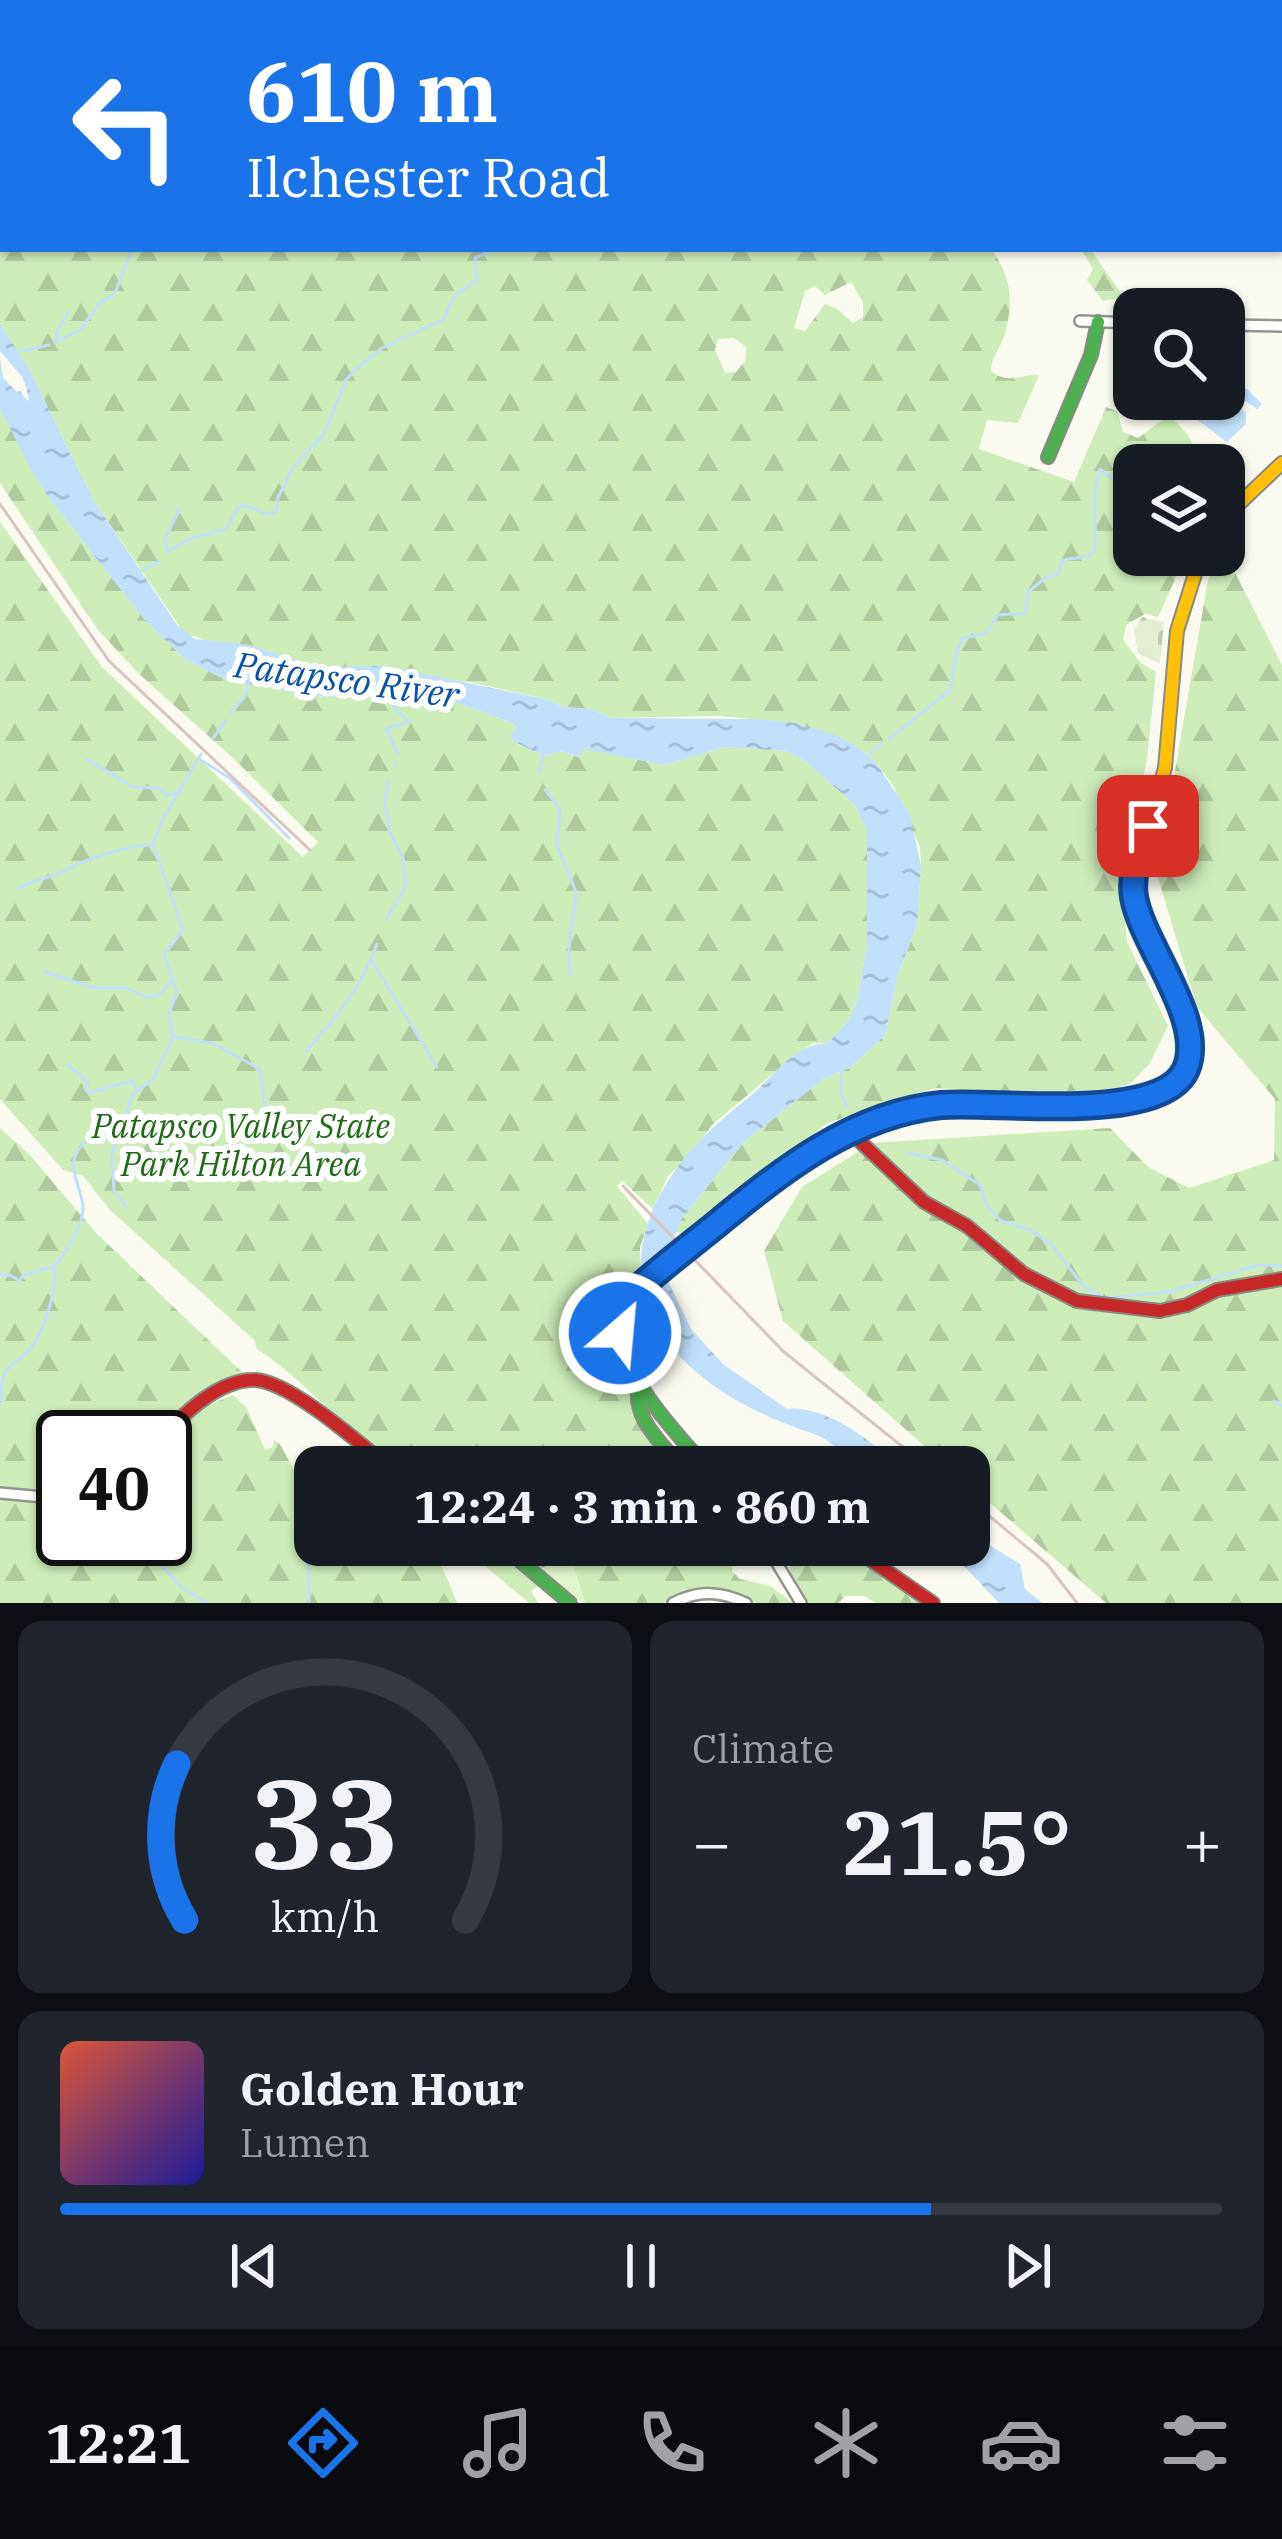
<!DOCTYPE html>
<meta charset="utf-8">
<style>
body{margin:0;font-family:"IBM Plex Serif",serif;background:#20242c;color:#f1f3f6;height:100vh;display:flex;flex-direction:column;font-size:45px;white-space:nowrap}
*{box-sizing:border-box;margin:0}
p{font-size:39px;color:#9ea1a6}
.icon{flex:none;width:66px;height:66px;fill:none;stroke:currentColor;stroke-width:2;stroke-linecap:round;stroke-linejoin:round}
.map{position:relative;height:1603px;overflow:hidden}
.panel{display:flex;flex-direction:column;gap:18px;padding:18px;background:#0d0f14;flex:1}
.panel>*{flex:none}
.top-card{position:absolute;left:0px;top:0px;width:1284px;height:252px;box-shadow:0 3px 9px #0004;background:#1a73e8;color:#fff;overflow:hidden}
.fabs{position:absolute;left:1113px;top:288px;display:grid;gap:24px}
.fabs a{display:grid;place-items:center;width:132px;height:132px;border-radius:24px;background:#171b24;box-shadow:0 3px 9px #0004;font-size:60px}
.speed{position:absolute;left:36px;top:1410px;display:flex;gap:24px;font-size:60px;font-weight:700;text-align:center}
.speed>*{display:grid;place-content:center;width:156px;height:156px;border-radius:50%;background:#171b24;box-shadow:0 3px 9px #0004;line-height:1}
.speed .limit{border:6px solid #111;border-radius:18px;background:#fff;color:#111}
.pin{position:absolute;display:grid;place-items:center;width:102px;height:102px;color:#fff;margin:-51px;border-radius:24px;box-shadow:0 6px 18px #0006}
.me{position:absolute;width:132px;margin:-66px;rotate:27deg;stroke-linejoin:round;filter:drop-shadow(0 0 9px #0008)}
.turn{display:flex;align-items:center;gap:42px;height:252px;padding:0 48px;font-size:54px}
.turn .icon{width:156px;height:156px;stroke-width:2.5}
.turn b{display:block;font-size:84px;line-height:102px}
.big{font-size:90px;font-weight:700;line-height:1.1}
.panel .card{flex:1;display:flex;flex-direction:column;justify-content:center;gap:18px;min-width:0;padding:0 42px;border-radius:24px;background:#20242c}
.panel .dial{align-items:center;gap:0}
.dial svg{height:312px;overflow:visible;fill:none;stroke:#363941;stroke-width:7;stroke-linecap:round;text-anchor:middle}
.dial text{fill:#f1f3f6;stroke:none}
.song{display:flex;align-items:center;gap:36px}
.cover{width:144px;height:144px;border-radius:18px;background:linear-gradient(135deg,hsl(10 70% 55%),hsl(240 70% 35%))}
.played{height:12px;border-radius:6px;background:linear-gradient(90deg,#1a73e8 75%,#363941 75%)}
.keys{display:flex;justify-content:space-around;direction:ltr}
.heat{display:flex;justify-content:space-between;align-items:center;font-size:66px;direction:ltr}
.panel .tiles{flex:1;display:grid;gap:18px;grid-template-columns:1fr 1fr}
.card:last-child{grid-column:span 2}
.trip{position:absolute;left:294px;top:1446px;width:696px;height:120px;border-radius:24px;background:#171b24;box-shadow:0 3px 9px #0004;font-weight:700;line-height:120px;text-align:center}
.tabs{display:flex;height:192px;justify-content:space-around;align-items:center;background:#090b0e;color:#9ea1a6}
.tabs .icon{width:84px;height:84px}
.tabs .active{color:#1a73e8}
.tabs b{font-size:54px;color:#f1f3f6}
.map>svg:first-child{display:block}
</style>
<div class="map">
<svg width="1282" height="1603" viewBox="0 0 1282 1603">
<defs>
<pattern id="forest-firs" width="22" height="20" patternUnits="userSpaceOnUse" patternTransform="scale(3)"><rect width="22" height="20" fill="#ceecba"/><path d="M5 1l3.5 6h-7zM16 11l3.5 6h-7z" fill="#b0c99f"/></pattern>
<pattern id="cemetery-stones" width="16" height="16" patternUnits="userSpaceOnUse" patternTransform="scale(3)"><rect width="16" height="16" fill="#e3edd2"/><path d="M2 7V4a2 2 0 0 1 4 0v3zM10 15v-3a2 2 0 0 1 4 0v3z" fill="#c2cab3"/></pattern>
<pattern id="water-ripples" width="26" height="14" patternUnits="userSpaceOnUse" patternTransform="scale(3)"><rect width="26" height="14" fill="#c1dff9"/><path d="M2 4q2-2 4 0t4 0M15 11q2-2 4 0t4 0" fill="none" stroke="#a5bed4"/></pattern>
</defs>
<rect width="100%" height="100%" fill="#fafaf0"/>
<!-- grass -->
<path fill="#dff3cd" d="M559,1550L570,1554L585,1603C567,1597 551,1585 542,1568L554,1564V1552Z"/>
<!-- forest -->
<path fill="url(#forest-firs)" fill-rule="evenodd" d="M0,0H799V3H3V249H991C1011,276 1014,300 1005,334C1001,348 991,356 991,371C1009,385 1019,374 1039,375L1018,423L987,420L979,449L1074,482L1106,407L1117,411L1123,432L1138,438L1162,420L1172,418L1188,435L1202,465H1134V555H1186L1158,617L1145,614L1126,625L1123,640L1141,663L1156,672L1147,759L1121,877L1127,942L1168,1026L1150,1063L1131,1083L1086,1098L936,1088L827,1123L691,1235L676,1232L682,1218L744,1142L823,1079L851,1067L885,1035L898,974L917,925L921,866L920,847L894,787L876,763L856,746L796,723L718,716L611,718L591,709L563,707L550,700L469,682L316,667L250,645L210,642L184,633L94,501L30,371L0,323ZM851,282L863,302V317L853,323L836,308L825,304L805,331L794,328L805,291L815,286L825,295ZM734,338L746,347L745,361L736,372L725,373L715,350L718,339Z
M1081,249H1090L1124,297L1103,301L1087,280L1093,269Z
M0,408L52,502L145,620L185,659L220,677L246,684L325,697L375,694L435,699L458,703L512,723L517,727L518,744L544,756L561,751L578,757L583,748L664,765L725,747L786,751L805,761L854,804L867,830V945L857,1001L849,1020L828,1043H814L795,1055L712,1125L688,1158L668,1176L653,1209L622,1181L617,1186L648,1224L640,1247L641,1276L619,1293L607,1331L632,1379L634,1412L671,1467H396C345,1433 308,1382 257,1349L254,1340L110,1210L83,1176L63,1170L0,1099V522L102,667L303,857L318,842L233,758L139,674L98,630L0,483Z
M1224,551L1282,665V1603H1106L969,1485V1467H948L783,1321L764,1251L802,1187L872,1143L1110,1128L1148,1167L1189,1188L1274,1160L1275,1099L1197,1007L1157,875L1208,580Z
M0,1128L30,1155L96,1233L245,1375L154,1437H63V1486L49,1493L0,1492Z
M233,1395L246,1407L265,1449L272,1448L274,1440L280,1444L315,1509V1545H418C441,1556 448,1580 457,1603H0V1498L50,1502L63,1495V1539H165V1442L193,1411Z
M500,1545H763L766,1547L759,1556L732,1566V1571L740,1579L770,1586L793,1603H757L737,1593L703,1587L682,1591L663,1603H585L570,1554L558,1550L554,1553V1564L542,1568Z
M788,1545L845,1549L924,1603H876L864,1596H846L838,1603H807L792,1580L788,1560L793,1553Z
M484,1552C505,1560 523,1569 538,1586L531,1591L538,1603H529L478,1560Z"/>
<!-- cemetery -->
<path fill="url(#cemetery-stones)" d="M1142,617L1164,622L1160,664L1138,653L1134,629Z"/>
<!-- water -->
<path fill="url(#water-ripples)" d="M0,323L30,371L94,501L177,625L195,639L250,645L316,667L387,666L550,700L563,707L591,709L611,718L756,719L796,723L833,734L856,746L876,763L910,814L921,866L917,925L898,974L885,1035L851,1067L823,1079L744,1142L682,1218L670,1248L668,1281L691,1329L723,1364L787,1409C821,1404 875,1440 895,1467C887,1467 875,1469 868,1467C851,1463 834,1441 814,1434C617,1370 579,1227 748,1098C773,1078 793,1044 828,1043L849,1020L857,1001L867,945V830L854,804L805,761L786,751L725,747L664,765L584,749L578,757L561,751L544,756L513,741L511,735L517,727L512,723L458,703L435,699L375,694L325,697L246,684L220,677L185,659L145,620L52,502L31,470L0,408V358L3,378L17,392L20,391L27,401L29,398L23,378L0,351Z
M1236,384L1247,389L1262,404L1257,409L1241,398L1238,406L1246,413V424L1227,442L1196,419L1190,401L1218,399L1235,405L1238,397L1229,392Z
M969,1533L1020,1564L1025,1589L1042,1603H999L944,1545H969Z"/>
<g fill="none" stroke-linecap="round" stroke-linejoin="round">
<!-- stream -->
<path stroke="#c1dff9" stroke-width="3" d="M290,3L293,0
M1067,3H1084
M1213,3L1219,0
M56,340L57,331L69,311
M56,342L80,330L100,303L115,293L132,249
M17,352L49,345
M1178,465L1196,448
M167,551L165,540L179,509
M167,552L190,539L227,528L237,508L243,505L267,514L276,512L278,497L294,466L324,434L346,380L354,371L382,348L443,320L455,295L477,280L475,258L496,249
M141,571L160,561
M230,713L245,697L249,680
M213,738L226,720
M889,739L950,690L957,649L963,638L986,634L998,615L1026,613L1028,592L1045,578L1058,574L1063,560L1089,556L1095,549V490L1100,469L1123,487L1124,522L1128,534L1134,532
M398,754L386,729L409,722L393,706L398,696
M866,758L882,743
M87,759L133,787L159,788L166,795L181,792
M199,759L231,779L289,838
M396,763V766
M539,772L543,757
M545,790L560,808L557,845L576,892L569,949L570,975
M18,889C36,877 50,879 64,871C87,858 123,847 150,845
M386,920L406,886L403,857L390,833L385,802L388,781
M372,961L437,1067
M45,972L94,988H126L146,997L158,996L173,979
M175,1037L212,1043L260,1069L265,1106L277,1127
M306,1051C336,1018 362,987 377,944
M68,1065L88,1082L85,1089L89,1093L132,1081L136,1088
M842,1069L841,1093L847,1107
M907,1153L942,1160L980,1185L987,1206L1001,1221L1030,1230L1051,1244L1084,1287L1105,1298L1169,1292L1258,1265L1282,1266
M126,1206L114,1191L112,1154L133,1094L153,1079L173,1037L169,1014L177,991L164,955L183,930L153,844L164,817L201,754
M0,1275H10L19,1281L24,1275L52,1267
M1274,1401L1282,1406
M0,1404C2,1394 0,1385 4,1375C10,1362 23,1359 31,1348C45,1329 58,1287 54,1266C65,1256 84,1222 83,1207C81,1181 58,1161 91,1138C99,1133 109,1133 118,1128
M298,1534L309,1568V1603
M137,1539L181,1587L207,1603"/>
<!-- street casing -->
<g stroke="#93938f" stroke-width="14">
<path id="street" d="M1080,321L1134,323
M1224,325L1282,326
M0,1493L43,1497L63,1490
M766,1545L801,1603
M673,1603C699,1590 720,1591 746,1603"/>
</g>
<!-- fast casing -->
<g stroke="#8a8a85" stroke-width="16">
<path id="fast" d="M1048,457L1091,355L1098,322
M640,1381C629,1416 661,1442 681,1467
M706,1467C673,1429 618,1375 622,1321C622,1312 626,1302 631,1295C647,1271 678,1255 701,1238C746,1202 789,1163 840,1136C861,1125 885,1116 908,1111C982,1094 1107,1127 1169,1087C1201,1066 1190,1026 1177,997
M495,1545L512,1554L570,1603"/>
</g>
<!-- slow casing -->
<g stroke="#8a8a85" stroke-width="16">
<path id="slow" d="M1224,518L1282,463
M1177,997L1137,911L1133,876L1165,768L1177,631L1201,555"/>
</g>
<!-- jam casing -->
<g stroke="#8a8a85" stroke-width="16">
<path id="jam" d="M851,1133L924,1202L967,1226L1024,1274L1077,1301L1160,1311L1187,1305L1217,1290L1282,1279
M161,1437C184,1414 220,1378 256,1380C292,1383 359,1443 389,1467
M849,1545L933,1603"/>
</g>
<!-- street -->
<use href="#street" stroke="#fefefd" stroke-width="9"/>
<!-- fast -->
<use href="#fast" stroke="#4caf50" stroke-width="12"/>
<!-- slow -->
<use href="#slow" stroke="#ffc107" stroke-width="12"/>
<!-- jam -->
<use href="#jam" stroke="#c62828" stroke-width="12"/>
<!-- rail -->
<path stroke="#d8c4c1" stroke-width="3" d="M0,504L109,661L310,850
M623,1186L784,1352L928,1467
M969,1499L1047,1564L1077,1603"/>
</g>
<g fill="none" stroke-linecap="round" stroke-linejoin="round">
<!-- route casing -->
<g stroke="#114b97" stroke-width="30">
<path id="route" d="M620,1333L622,1310L633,1293C660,1268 690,1246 718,1223C784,1169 853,1114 941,1105C993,1100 1162,1125 1186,1069C1207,1021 1142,945 1134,897C1130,873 1141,848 1148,826"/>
</g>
<!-- route -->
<use href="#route" stroke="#1a73e8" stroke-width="21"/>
</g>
<g text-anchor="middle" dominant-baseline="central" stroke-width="12" stroke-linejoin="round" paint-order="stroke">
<!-- park labels -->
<g font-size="33" font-style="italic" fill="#1e6a16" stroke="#fff">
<text x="241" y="1125">Patapsco Valley State<tspan x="241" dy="38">Park Hilton Area</tspan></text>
</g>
<!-- water labels -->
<g font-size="36" font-style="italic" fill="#0852ab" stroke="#fff">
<text transform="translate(347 679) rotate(8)">Patapsco River</text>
</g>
</g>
</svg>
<div class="fabs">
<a><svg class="icon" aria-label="search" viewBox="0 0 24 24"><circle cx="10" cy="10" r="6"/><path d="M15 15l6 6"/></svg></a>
<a><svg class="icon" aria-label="layers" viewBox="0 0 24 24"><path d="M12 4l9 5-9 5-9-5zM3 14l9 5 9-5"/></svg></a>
</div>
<div class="speed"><div class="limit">40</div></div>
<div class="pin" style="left:1148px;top:826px;background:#d93025"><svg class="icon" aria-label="arrive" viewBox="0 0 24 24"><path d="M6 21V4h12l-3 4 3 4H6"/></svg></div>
<svg class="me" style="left:620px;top:1333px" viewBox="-20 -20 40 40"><circle r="17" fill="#1a73e8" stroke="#fff" stroke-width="3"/><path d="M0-11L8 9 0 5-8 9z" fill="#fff"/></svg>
<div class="trip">12:24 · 3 min · 860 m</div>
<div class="top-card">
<div class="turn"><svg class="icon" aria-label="left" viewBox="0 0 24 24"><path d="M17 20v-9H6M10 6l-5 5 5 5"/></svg><div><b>610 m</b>Ilchester Road</div></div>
</div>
</div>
<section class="panel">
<div class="tiles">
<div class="card dial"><svg viewBox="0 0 100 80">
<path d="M14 69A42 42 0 1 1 86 69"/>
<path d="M14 69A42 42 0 0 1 12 29" stroke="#1a73e8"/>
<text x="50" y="56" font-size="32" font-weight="700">33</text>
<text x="50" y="72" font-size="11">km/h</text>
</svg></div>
<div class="card"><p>Climate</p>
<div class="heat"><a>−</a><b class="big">21.5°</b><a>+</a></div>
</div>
<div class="card">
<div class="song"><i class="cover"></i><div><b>Golden Hour</b><p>Lumen</p></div></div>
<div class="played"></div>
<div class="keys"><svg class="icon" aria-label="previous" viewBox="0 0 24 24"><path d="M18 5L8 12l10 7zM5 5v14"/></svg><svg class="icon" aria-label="pause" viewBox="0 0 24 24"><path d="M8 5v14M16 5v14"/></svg><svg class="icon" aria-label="next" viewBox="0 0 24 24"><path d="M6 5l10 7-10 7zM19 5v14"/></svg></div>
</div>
</div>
</section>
<nav class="tabs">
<b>12:21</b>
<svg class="icon active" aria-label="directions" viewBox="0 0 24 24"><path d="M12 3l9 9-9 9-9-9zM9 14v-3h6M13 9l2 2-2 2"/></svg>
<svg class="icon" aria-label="music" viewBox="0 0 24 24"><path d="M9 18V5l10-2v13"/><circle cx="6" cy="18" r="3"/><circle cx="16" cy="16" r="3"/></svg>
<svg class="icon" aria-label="phone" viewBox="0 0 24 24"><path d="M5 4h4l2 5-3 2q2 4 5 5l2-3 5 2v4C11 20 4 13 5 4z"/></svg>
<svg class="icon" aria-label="climate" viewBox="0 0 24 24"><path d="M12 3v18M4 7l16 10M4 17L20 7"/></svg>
<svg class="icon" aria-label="car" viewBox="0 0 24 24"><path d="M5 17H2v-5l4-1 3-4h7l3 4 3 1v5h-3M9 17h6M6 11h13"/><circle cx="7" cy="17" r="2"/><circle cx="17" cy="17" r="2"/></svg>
<svg class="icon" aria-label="filters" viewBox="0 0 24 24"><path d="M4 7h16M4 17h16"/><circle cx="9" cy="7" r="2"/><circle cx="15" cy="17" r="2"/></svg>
</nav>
